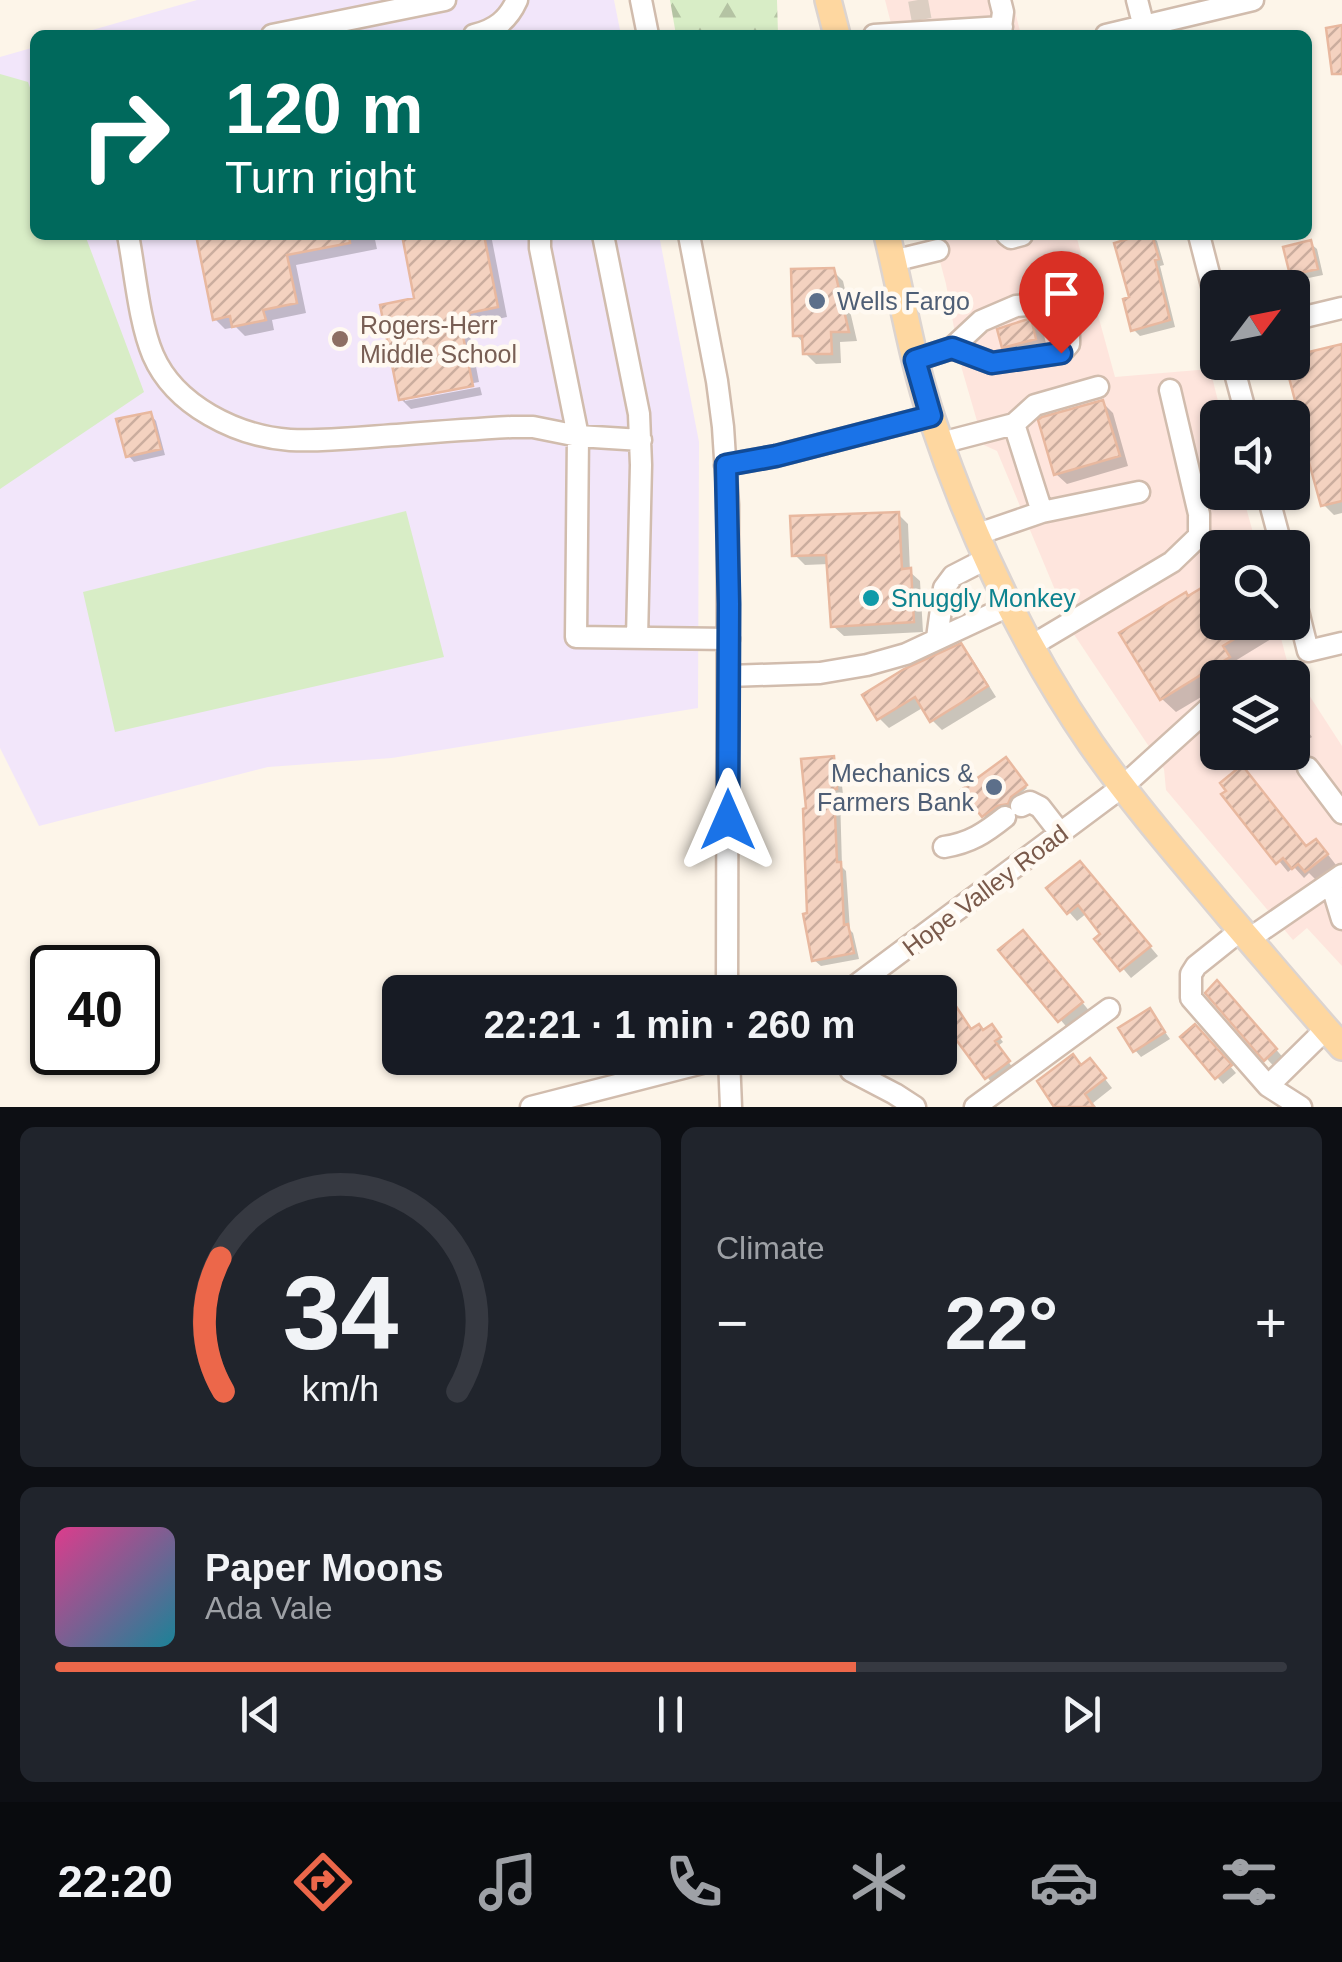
<!DOCTYPE html>
<meta charset="utf-8">
<style>
body{margin:0;font-family:Helvetica,sans-serif;background:#20242c;color:#f1f3f6;height:100vh;display:flex;flex-direction:column;font-size:38px;white-space:nowrap}
*{box-sizing:border-box;margin:0}
p{font-size:32px;color:#9ea1a6}
.icon{flex:none;width:55px;height:55px;fill:none;stroke:currentColor;stroke-width:2;stroke-linecap:round;stroke-linejoin:round}
.map{position:relative;height:1107px;overflow:hidden}
.panel{display:flex;flex-direction:column;gap:20px;padding:20px;background:#0d0f14;flex:1}
.panel>*{flex:none}
.banner{position:absolute;left:30px;top:30px;width:1282px;height:210px;border-radius:15px;box-shadow:0 2px 8px #0004;background:#00695c;color:#fff;overflow:hidden}
.needle{width:65px;rotate:58deg}
.controls{position:absolute;left:1200px;top:270px;display:grid;gap:20px}
.controls a{display:grid;place-items:center;width:110px;height:110px;border-radius:15px;background:#171b24;box-shadow:0 2px 8px #0004;font-size:50px}
.speed{position:absolute;left:30px;top:945px;display:flex;gap:20px;font-size:50px;font-weight:700;text-align:center}
.speed>*{display:grid;place-content:center;width:130px;height:130px;border-radius:50%;background:#171b24;box-shadow:0 2px 8px #0004;line-height:1}
.speed .limit{border:5px solid #111;border-radius:15px;background:#fff;color:#111}
.pin{position:absolute;display:grid;place-items:center;width:85px;height:85px;color:#fff;margin:-102px -42px;border-radius:50% 50% 50% 0;rotate:-45deg;box-shadow:0 0 10px #0007}
.pin .icon{rotate:45deg}
.me{position:absolute;width:110px;margin:-55px;rotate:0deg;stroke-linejoin:round;filter:drop-shadow(0 0 8px #0008)}
.turn{display:flex;align-items:center;gap:35px;height:210px;padding:0 30px;font-size:45px}
.turn .icon{width:130px;height:130px;stroke-width:2.5}
.turn b{display:block;font-size:70px;line-height:85px}
.big{font-size:75px;font-weight:800;line-height:1.1}
.panel .widget{flex:1;display:flex;flex-direction:column;justify-content:center;gap:15px;min-width:0;padding:0 35px;border-radius:15px;background:#20242c}
.panel .dial{align-items:center;gap:0}
.dial svg{height:260px;overflow:visible;fill:none;stroke:#363941;stroke-width:7;stroke-linecap:round;text-anchor:middle}
.dial text{fill:#f1f3f6;stroke:none}
.song{display:flex;align-items:center;gap:30px}
.cover{width:120px;height:120px;border-radius:15px;background:linear-gradient(135deg,hsl(330 70% 55%),hsl(190 70% 35%))}
.played{height:10px;border-radius:5px;background:linear-gradient(90deg,#ec674a 65%,#363941 65%)}
.keys{display:flex;justify-content:space-around;direction:ltr}
.heat{display:flex;justify-content:space-between;align-items:center;font-size:55px;direction:ltr}
.panel .tiles{flex:1;display:grid;gap:20px;grid-template-columns:1fr 1fr}
.widget:last-child{grid-column:span 2}
.trip{position:absolute;left:382px;top:975px;width:575px;height:100px;border-radius:15px;background:#171b24;box-shadow:0 2px 8px #0004;font-weight:800;line-height:100px;text-align:center}
.menu{display:flex;height:160px;justify-content:space-around;align-items:center;background:#090b0e;color:#9ea1a6}
.menu .icon{width:70px;height:70px}
.menu .current{color:#ec674a}
.menu b{font-size:45px;color:#f1f3f6}
.map>svg:first-child{display:block}
</style>
<div class="map">
<svg width="1342" height="1107" viewBox="0 0 1342 1107">
<defs>
<pattern id="forest-firs" width="22" height="20" patternUnits="userSpaceOnUse" patternTransform="scale(2.5)"><rect width="22" height="20" fill="#d8edc6"/><path d="M5 1l3.5 6h-7zM16 11l3.5 6h-7z" fill="#b4c3a3"/></pattern>
<pattern id="building-hatch" width="6" height="6" patternUnits="userSpaceOnUse" patternTransform="scale(2.5)"><rect width="6" height="6" fill="#f4d2c0"/><path d="M-1 1l2-2M0 6l6-6M5 7l2-2" fill="none" stroke="#cbad9e"/></pattern>
</defs>
<rect width="100%" height="100%" fill="#fdf5e9"/>
<!-- commercial -->
<path fill="#fee5dd" fill-rule="evenodd" d="M885,0H1012L1021,35H894Z
M933,235H1076L1115,377L1210,369L1222,417L1218,418V492L1242,493L1257,547L1218,548V622L1277,623L1287,661L1342,746V966L1307,928L1293,940L1166,790L1164,769L1073,633L997,451L984,445L961,366L946,284ZM1218,678H1292V752H1218Z"/>
<!-- education -->
<path fill="#f2e6fa" d="M197,0H614L621,35H75Z
M35,47V235H659L699,442L698,708L392,758L268,767L39,826L0,748V57Z"/>
<!-- forest -->
<path fill="url(#forest-firs)" d="M670,0H777L778,35H676Z"/>
<!-- pitch -->
<path fill="#d8edc6" d="M0,74L28,82L35,102V235H85L144,392L0,489Z
M406,511L444,657L115,732L83,592Z"/>
<!-- shadow -->
<path fill="#0003" d="M198,235H374L377,249L296,265L306,313L272,320L274,330L245,336L236,327L225,329L215,319Z
M404,235H491L507,317L478,323L479,329L469,331L479,382L405,396V401L480,387L482,395L411,409L401,399L417,300Z
M1151,235L1157,241L1164,265L1160,266L1175,327L1140,336L1133,329Z
M1310,243L1317,249L1323,275L1299,280L1292,274Z
M833,271L843,281L857,341L840,342L841,363L816,364L805,353V345L796,335Z
M1030,321L1044,335L1048,352L1018,360L1004,346Z
M1342,347V513L1334,515L1324,505L1292,362Z
M1102,402L1113,413L1128,466L1067,484L1056,474Z
M150,414L156,421L165,455L134,462L128,455Z
M898,514L908,524L910,572L920,581L923,632L844,636L833,626L829,564L805,565L795,555Z
M1189,599L1218,622H1261L1271,639L1235,661L1242,672L1233,678H1218V687L1176,712L1162,699L1123,634Z
M961,646L971,657L996,697L942,730L932,720L924,707L889,728L879,718Z
M1295,714L1312,737L1292,749V716Z
M834,759L840,765L843,795H840L842,867L846,871L850,930L853,933L859,959L821,966L814,960L809,916Z
M1005,760L1027,788L1013,800L1010,806L1000,807L986,818L965,790Z
M1225,795L1307,848L1326,852L1336,865L1317,881L1309,873L1304,878L1294,867L1288,872Z
M1088,873L1158,956L1131,978L1098,939L1104,934L1087,913L1077,921L1069,912Z
M1033,943L1091,1013L1070,1031L1002,951Z
M939,983L972,1032H995L1003,1042L998,1046L1012,1067L991,1082L952,1029L940,1037V992H925Z
M1208,991L1227,993L1286,1061L1276,1069Z
M1150,1011L1170,1039L1141,1057L1135,1050Z
M1202,1034L1236,1073L1223,1084L1217,1077Z
M1082,1067L1098,1070L1112,1088L1093,1103L1096,1107H1058Z"/>
<!-- building -->
<path fill="url(#building-hatch)" stroke="#e8b89f" stroke-width="2.5" d="M1342,25V74H1332L1326,28Z
M196,235H349L350,243L287,255L297,303L263,310L266,320L232,327L230,316L213,320Z
M402,235H484L498,307L469,313L470,319L460,321L473,386L399,400L380,305L414,298Z
M1141,235H1152L1159,259L1155,260L1170,320L1131,331L1123,299L1129,297L1114,243Z
M1311,240L1318,269L1290,275L1283,247Z
M834,268L849,332H831L832,354H803L802,336H793L791,269Z
M1031,318L1036,339L1002,348L997,329Z
M1342,344V501L1321,506L1305,448L1307,447L1285,362H1292V356Z
M1103,400L1120,456L1054,475L1038,420L1042,417Z
M151,412L161,449L126,457L116,419Z
M899,512L902,569L911,568L914,622L831,627L826,555L792,556L790,516Z
M1218,578V622H1262L1223,646L1230,657L1160,700L1119,633L1186,592L1188,596Z
M961,643L988,686L930,722L915,697L877,720L862,695L904,669Z
M834,756L837,789H834L837,862H841L844,925L848,924L854,953L812,961L803,914L807,913L803,809L806,808L801,759Z
M1006,757L1027,785L1011,797L1008,804L997,806L982,817L961,790Z
M1242,765L1306,846L1316,839L1328,854L1305,872L1298,864L1292,869L1283,858L1276,864L1221,794L1226,791L1220,783Z
M1080,861L1151,946L1120,971L1094,939L1100,934L1078,905L1067,914L1046,888Z
M1023,930L1083,1002L1058,1022L998,950Z
M1217,980L1277,1049L1264,1061L1205,993Z
M940,982L971,1029L979,1024L983,1030L992,1024L1001,1037L995,1041L1010,1061L985,1079L946,1026L940,1030Z
M1150,1008L1165,1032L1133,1052L1118,1028Z
M1195,1024L1232,1065L1215,1079L1180,1037Z
M1073,1054L1081,1065L1090,1058L1106,1078L1085,1094L1094,1107H1054L1037,1081Z"/>
<g fill="none" stroke-linecap="round" stroke-linejoin="round">
<!-- minor-tunnel -->
<path stroke="#dccec2" stroke-width="20" stroke-dasharray="20 10" stroke-linecap="butt" d="M918,0L922,22"/>
<!-- minor casing -->
<g stroke="#d1bcad" stroke-width="25">
<path id="minor" d="M641,0L648,35
M1000,0L1003,12L1000,35
M1137,0L1146,35
M272,35L445,0
M474,35C495,30 508,20 517,0
M874,35L1002,27
M1106,35L1253,0
M128,235C135,271 139,322 153,355C175,406 237,436 290,440C326,442 362,437 397,435C435,432 474,429 512,427H533L578,436L641,440
M540,235V248L578,436L576,637L729,639
M603,235L639,414L641,465L637,638
M689,235L717,381L723,427L728,505L727,992
M1007,235L1011,238L1022,235
M1199,235L1218,309
M893,261L938,250
M1292,320L1342,308
M915,360L952,348L981,321L1016,306L1051,303C1065,316 1070,325 1069,344L1061,353L992,363L952,348
M1232,362L1247,418
M1014,424L1035,405L1098,387
M941,443L1014,424L1042,512L1139,492
M725,465L776,456L931,416
M1267,492L1282,548
M978,534L1042,512
M1292,587L1308,651L1342,643
M937,638L944,588L953,576L988,558
M1031,646L1172,562L1199,536V514L1170,390
M729,676L820,673L867,665L906,654L1011,605
M1247,678L1248,677
M1308,768L1342,813
M1021,806L1030,802L1040,807L1061,834
M944,847C970,843 985,833 1005,817
M1331,883L1342,919
M1241,930L1196,966L1191,974V998L1268,1086L1301,1107
M1249,939L1342,875
M847,992L1122,787L1218,700
M729,1058L731,1107
M851,1071L895,1094L915,1107
M1268,1086L1326,1029
M531,1107L722,1058
M975,1107L1109,1009"/>
</g>
<!-- major casing -->
<g stroke="#dcd4d0" stroke-width="30">
<path id="major" d="M828,0L837,35
M887,235C902,296 912,359 932,419C970,532 1023,645 1091,744C1133,804 1181,859 1228,915C1266,959 1303,1003 1342,1047"/>
</g>
<!-- minor -->
<use href="#minor" stroke="#fff" stroke-width="20"/>
<!-- major -->
<use href="#major" stroke="#fed7a0" stroke-width="25"/>
</g>
<g fill="none" stroke-linecap="round" stroke-linejoin="round">
<!-- route casing -->
<g stroke="#114b97" stroke-width="25">
<path id="route" d="M728,820L729,604L726,465L776,456L931,416L915,360L952,348L992,363L1061,353"/>
</g>
<!-- route -->
<use href="#route" stroke="#1a73e8" stroke-width="18"/>
</g>
<!-- markers -->
<g fill="#5c6f8a" stroke="#fff9f1" stroke-width="4">
<circle cx="817" cy="301" r="10"/>
<circle cx="994" cy="787" r="10"/>
</g>
<circle fill="#8d6e63" stroke="#fff9f1" stroke-width="4" cx="340" cy="339" r="10"/>
<circle fill="#0f9aa8" stroke="#fff9f1" stroke-width="4" cx="871" cy="598" r="10"/>
<g text-anchor="middle" dominant-baseline="central" stroke-width="9" stroke-linejoin="round" paint-order="stroke">
<!-- service labels -->
<g font-size="25" fill="#4e5e75" stroke="#fff9f1" text-anchor="start">
<text x="837" y="301">Wells Fargo</text>
<text x="974" y="773" text-anchor="end">Mechanics &amp;<tspan x="974" dy="29">Farmers Bank</tspan></text>
</g>
<!-- education labels -->
<g font-size="25" fill="#785e54" stroke="#fff9f1" text-anchor="start">
<text x="360" y="325">Rogers-Herr<tspan x="360" dy="29">Middle School</tspan></text>
</g>
<!-- culture labels -->
<g font-size="25" fill="#0d838f" stroke="#fff9f1" text-anchor="start">
<text x="891" y="598">Snuggly Monkey</text>
</g>
<!-- street labels -->
<g font-size="25" fill="#7a5a4b" stroke="#fff9f1">
<text transform="translate(985 890) rotate(-37)">Hope Valley Road</text>
</g>
</g>
</svg>
<div class="controls">
<a><svg class="needle" viewBox="-14 -14 28 28"><path d="M0-13l5 13h-10z" fill="#e53935"/><path d="M0 13l5-13h-10z" fill="#9ea1a6"/></svg></a>
<a><svg class="icon" aria-label="sound" viewBox="0 0 24 24"><path d="M4 9h4l5-4v14l-5-4H4zM17 9q2 3 0 6"/></svg></a>
<a><svg class="icon" aria-label="search" viewBox="0 0 24 24"><circle cx="10" cy="10" r="6"/><path d="M15 15l6 6"/></svg></a>
<a><svg class="icon" aria-label="layers" viewBox="0 0 24 24"><path d="M12 4l9 5-9 5-9-5zM3 14l9 5 9-5"/></svg></a>
</div>
<div class="speed"><div class="limit">40</div></div>
<div class="pin" style="left:1061px;top:353px;background:#d93025"><svg class="icon" aria-label="arrive" viewBox="0 0 24 24"><path d="M6 21V4h12l-3 4 3 4H6"/></svg></div>
<svg class="me" style="left:728px;top:820px" viewBox="-20 -20 40 40"><path d="M0-17L14 15 0 8-14 15z" fill="#1a73e8" stroke="#fff" stroke-width="4"/></svg>
<div class="trip">22:21 · 1 min · 260 m</div>
<div class="banner">
<div class="turn"><svg class="icon" aria-label="right" viewBox="0 0 24 24"><path d="M7 20v-9h11M14 6l5 5-5 5"/></svg><div><b>120 m</b>Turn right</div></div>
</div>
</div>
<section class="panel">
<div class="tiles">
<div class="widget dial"><svg viewBox="0 0 100 80">
<path d="M14 69A42 42 0 1 1 86 69"/>
<path d="M14 69A42 42 0 0 1 13 28" stroke="#ec674a"/>
<text x="50" y="56" font-size="32" font-weight="700">34</text>
<text x="50" y="72" font-size="11">km/h</text>
</svg></div>
<div class="widget"><p>Climate</p>
<div class="heat"><a>−</a><b class="big">22°</b><a>+</a></div>
</div>
<div class="widget">
<div class="song"><i class="cover"></i><div><b>Paper Moons</b><p>Ada Vale</p></div></div>
<div class="played"></div>
<div class="keys"><svg class="icon" aria-label="previous" viewBox="0 0 24 24"><path d="M18 5L8 12l10 7zM5 5v14"/></svg><svg class="icon" aria-label="pause" viewBox="0 0 24 24"><path d="M8 5v14M16 5v14"/></svg><svg class="icon" aria-label="next" viewBox="0 0 24 24"><path d="M6 5l10 7-10 7zM19 5v14"/></svg></div>
</div>
</div>
</section>
<nav class="menu">
<b>22:20</b>
<svg class="icon current" aria-label="directions" viewBox="0 0 24 24"><path d="M12 3l9 9-9 9-9-9zM9 14v-3h6M13 9l2 2-2 2"/></svg>
<svg class="icon" aria-label="music" viewBox="0 0 24 24"><path d="M9 18V5l10-2v13"/><circle cx="6" cy="18" r="3"/><circle cx="16" cy="16" r="3"/></svg>
<svg class="icon" aria-label="phone" viewBox="0 0 24 24"><path d="M5 4h4l2 5-3 2q2 4 5 5l2-3 5 2v4C11 20 4 13 5 4z"/></svg>
<svg class="icon" aria-label="climate" viewBox="0 0 24 24"><path d="M12 3v18M4 7l16 10M4 17L20 7"/></svg>
<svg class="icon" aria-label="car" viewBox="0 0 24 24"><path d="M5 17H2v-5l4-1 3-4h7l3 4 3 1v5h-3M9 17h6M6 11h13"/><circle cx="7" cy="17" r="2"/><circle cx="17" cy="17" r="2"/></svg>
<svg class="icon" aria-label="filters" viewBox="0 0 24 24"><path d="M4 7h16M4 17h16"/><circle cx="9" cy="7" r="2"/><circle cx="15" cy="17" r="2"/></svg>
</nav>
